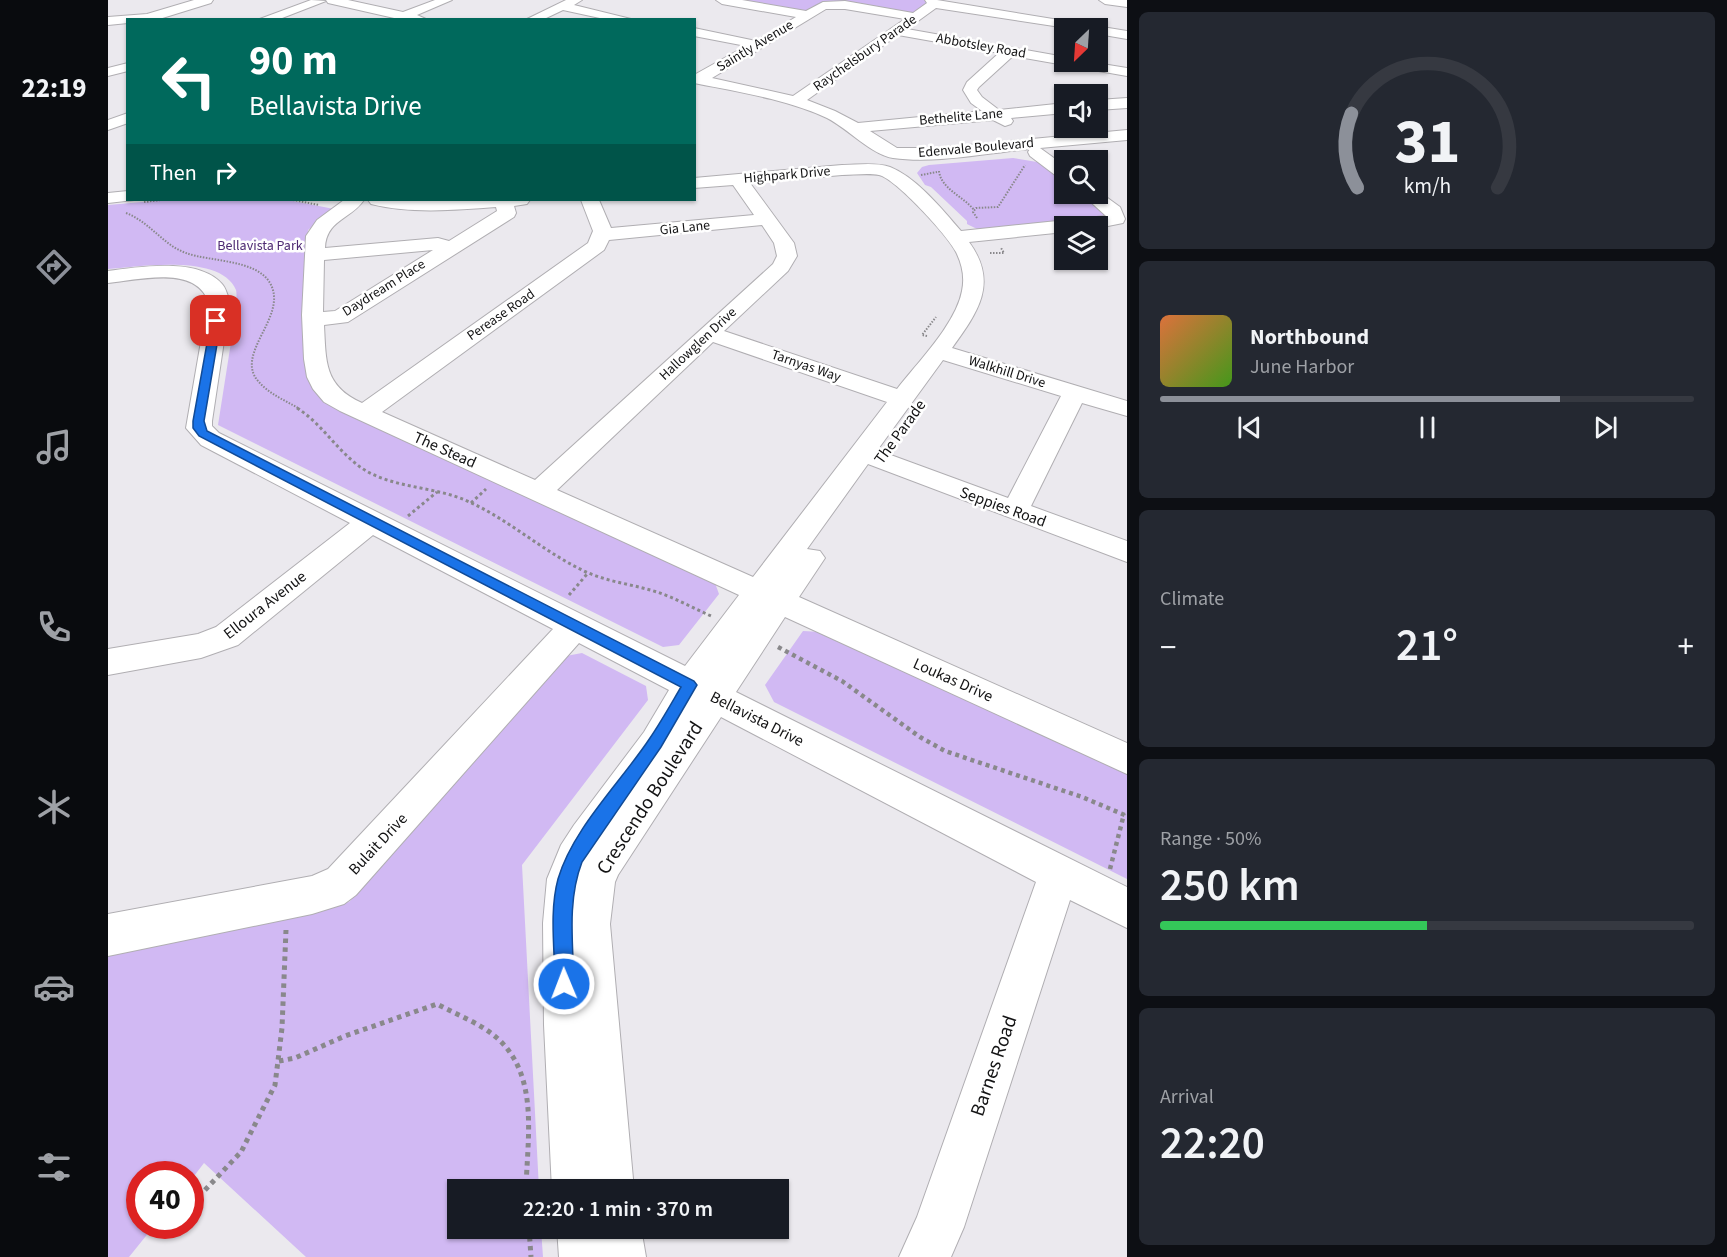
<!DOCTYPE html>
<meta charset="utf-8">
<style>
body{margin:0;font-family:"Source Sans 3",sans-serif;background:#242831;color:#f1f3f6;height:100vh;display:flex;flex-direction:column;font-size:22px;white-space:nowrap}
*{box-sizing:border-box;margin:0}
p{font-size:20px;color:#9ea1a6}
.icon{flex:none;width:33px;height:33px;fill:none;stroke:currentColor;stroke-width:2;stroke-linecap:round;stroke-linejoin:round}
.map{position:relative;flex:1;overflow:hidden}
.sheet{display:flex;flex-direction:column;gap:12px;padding:12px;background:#0d0f14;width:600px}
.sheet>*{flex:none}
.guide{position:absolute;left:18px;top:18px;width:570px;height:183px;border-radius:0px;box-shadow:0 2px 4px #0004;background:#00695c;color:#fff;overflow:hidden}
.needle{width:39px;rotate:205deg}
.fabs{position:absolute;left:946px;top:18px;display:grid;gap:12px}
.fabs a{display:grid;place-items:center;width:54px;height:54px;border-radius:0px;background:#171b24;box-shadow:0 2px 4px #0004;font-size:30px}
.speed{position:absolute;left:18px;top:1161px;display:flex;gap:12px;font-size:30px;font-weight:700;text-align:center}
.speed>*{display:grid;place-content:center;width:78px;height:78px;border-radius:50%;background:#171b24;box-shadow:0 2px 4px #0004;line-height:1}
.speed .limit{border:9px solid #d22;background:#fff;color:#111}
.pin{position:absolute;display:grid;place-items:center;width:51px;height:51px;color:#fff;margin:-26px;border-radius:12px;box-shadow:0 3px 9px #0006}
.me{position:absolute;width:66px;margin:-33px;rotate:359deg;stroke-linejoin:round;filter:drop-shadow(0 0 4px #0008)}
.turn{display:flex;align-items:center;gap:21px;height:126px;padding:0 24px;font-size:27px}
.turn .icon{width:78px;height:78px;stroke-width:2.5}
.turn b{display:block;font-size:42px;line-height:51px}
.then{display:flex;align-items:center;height:57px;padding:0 24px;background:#0003;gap:12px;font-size:22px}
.big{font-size:45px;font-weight:600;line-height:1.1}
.sheet .tile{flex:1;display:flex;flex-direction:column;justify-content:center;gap:9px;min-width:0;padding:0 21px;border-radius:9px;background:#242831}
.sheet .dial{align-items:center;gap:0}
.dial svg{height:156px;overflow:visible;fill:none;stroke:#363941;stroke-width:7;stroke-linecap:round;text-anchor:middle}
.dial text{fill:#f1f3f6;stroke:none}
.song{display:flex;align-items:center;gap:18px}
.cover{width:72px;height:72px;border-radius:9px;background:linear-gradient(135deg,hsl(20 70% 55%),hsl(100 70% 35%))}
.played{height:6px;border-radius:3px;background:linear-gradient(90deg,#8c9099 75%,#363941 75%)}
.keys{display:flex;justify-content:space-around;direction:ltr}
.heat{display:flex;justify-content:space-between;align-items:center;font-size:33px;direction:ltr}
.charge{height:9px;border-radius:4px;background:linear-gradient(90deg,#34c759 50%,#363941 0)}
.trip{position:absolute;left:339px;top:1179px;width:342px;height:60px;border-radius:0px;background:#171b24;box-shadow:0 2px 4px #0004;font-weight:600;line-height:60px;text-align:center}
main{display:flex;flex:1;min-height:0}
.dock{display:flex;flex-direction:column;width:108px;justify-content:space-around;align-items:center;background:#090b0e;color:#9ea1a6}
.dock .icon{width:42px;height:42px}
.dock .selected{color:#8c9099}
.dock b{font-size:27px;color:#f1f3f6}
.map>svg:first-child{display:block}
</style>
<main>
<nav class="dock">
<b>22:19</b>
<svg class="icon selected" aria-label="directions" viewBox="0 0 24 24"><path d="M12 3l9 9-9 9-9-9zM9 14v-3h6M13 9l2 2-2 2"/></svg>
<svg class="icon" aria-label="music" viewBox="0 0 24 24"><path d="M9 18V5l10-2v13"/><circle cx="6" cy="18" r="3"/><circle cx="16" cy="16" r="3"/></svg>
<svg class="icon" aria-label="phone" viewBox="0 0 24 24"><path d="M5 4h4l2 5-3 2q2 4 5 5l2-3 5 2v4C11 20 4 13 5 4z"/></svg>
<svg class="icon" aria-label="climate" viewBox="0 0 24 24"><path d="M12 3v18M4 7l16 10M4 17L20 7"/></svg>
<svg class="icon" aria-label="car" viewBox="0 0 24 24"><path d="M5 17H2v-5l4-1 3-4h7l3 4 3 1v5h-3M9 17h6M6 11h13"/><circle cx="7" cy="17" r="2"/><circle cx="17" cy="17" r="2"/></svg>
<svg class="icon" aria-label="filters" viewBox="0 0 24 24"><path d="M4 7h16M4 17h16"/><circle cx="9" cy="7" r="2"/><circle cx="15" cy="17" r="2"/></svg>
</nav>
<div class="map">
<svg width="1019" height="1257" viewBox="0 0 1019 1257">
<rect width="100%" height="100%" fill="#ebe9ee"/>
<!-- green -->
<path fill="#d1b9f3" d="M619,0H818L821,2L806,14L728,2L713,3L693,13Z
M905,158L935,163L957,180V194C976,194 988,200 1000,215L997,218L869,229L859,224V221L823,187L817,185L809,173L814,167L821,165Z
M57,200H180L226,209L200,230C198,268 186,362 207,391C212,398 220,404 228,409L607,583L611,594L571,645L555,647L110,425L129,304C128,300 129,293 128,290C113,253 30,267 0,269V205Z
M695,631L713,632L1019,772V879L666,702L657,685Z
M474,653L538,686L540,700L414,865L431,1189L350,1190V1228L433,1229L435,1257H198L96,1163L83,1180L82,1174H32V1226H46L21,1257H0V950L241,902L458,656Z"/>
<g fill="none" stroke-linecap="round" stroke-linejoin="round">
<!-- minor casing -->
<g stroke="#b0aeb2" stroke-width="2">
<path id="minor" d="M86,0H105L103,3L48,20H20V23L0,25V17L39,14Z
M203,0L218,1L169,20H149Z
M218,0H240L295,12L327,0H344L309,15L320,20H295L220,3Z
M458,0H474L466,5L527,20H501L455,10L434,20H417Z
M608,0H634L698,11L715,2L737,1L805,13L819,3L817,0H829L1019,31V39L990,34V28H959L828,8L799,29L957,57V62H982L1019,68V76L905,56L871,87L869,90L874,97L891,110L957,103V113L903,118L905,121L903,124L897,126L885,120L762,131L789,148H829L1019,130V140L932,148L957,166V179L951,178L922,156L920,152L922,149C879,153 827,164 785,158C764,155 739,128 719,118C677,99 631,92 586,83V75L638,46L586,36V28L648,41L688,17L614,4ZM718,9H737L797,19L685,96L604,78ZM790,35L891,53L859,82L855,90L863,103L874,111L750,123L727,111L699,100Z
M991,0H1019V7L997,4Z
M20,63V71L0,76V68Z
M1019,98V108L990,110V100Z
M20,113V123L0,130V120Z
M734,165C749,165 767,162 782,167C809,178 834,209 853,231L998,216L974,194H990V191L1012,207L1017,219L1015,223L990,228V226H957V232L861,242C891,283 870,312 844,348L1019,401V416L974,403L923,506L1019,541V562L760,464L699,549L712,551L717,558L691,597L1019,743V774L677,617L628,692L1019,887V928L962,900L856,1227L843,1257H791L809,1217L928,882L613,717L510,875L507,882L502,924L526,1190H444L436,1025L435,923L439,879L453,845L466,825L536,732L561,690L471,643L248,895L236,904L204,914L0,956V914L204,876L220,869L445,629L265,535L130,645L93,658L0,675V649L90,634L108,627L242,523L93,445L78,428L100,301C87,265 30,280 0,283V271C32,267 90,257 114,284C118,288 119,295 122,301L104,421V426L111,433L577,666L631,595L232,411L216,402L205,389L199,377L196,359L194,315L198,236L209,220L236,200H256C242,220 218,220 217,248L330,238L341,241L389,211L388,207C347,210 303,214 263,204L260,200H422L419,204L406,206L408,213L406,217L240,322L216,325C218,362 216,386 254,403L480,243L485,231L473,200H491L503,228L646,215L625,185L586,188V178ZM734,175C745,175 760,173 771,175C788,179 839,235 848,252C854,264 857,277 854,291C848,324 809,363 789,389L616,331L680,271L689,256L686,243L642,183ZM654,225L666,243L669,256L665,264L427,480L274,412L496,250L501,240ZM325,250L227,311L215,312L216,260ZM605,342L779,402L645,577L449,490ZM835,360L953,396L900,498L780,454L768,452Z
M20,191V200H26L0,203V193Z
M449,1228H533L538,1257H451Z"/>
</g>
<!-- path-far3 -->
<path stroke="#89888b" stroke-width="2" stroke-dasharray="1.5 1.5" stroke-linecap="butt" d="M831,171C833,189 855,196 866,210
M813,175L829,172
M185,200L211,205
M36,202L53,200
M18,213C42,222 55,245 78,253C102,262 148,259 162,283C181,316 126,353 150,381C161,394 178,401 192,409
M869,218L865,212L868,208L890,207L917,165
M882,253H896L893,248
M819,336L814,335L828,317"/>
<!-- path-far2 -->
<path stroke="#89888b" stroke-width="3" stroke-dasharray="3 3" stroke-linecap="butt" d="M189,408C216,425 232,456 260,472C290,488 326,487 357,500C399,518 433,550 474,570C498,582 524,584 549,592C567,598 585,608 603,616
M363,503L378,489
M300,516L329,492
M461,595L480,573"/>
<!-- path-far1 -->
<path stroke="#89888b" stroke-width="4.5" stroke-dasharray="4 4" stroke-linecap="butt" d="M670,647L734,681L812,737L837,751L974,797L1019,816
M1002,869L1016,814"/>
<!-- path -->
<path stroke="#89888b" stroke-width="5" stroke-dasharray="4.5 4.5" stroke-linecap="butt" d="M171,1061L187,1058L237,1036L329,1004C349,1015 372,1023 389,1038C432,1076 419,1139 418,1190
M97,1190L133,1152L167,1085L174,1028L178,930
M421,1228L423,1257"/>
<!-- minor -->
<use href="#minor" fill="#fff" fill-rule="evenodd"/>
</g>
<!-- route -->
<path fill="#1a73e8" stroke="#114b97" stroke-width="1.5" d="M108,318L113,321L96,421L99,431L586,681L589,685L553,747L474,862C459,901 465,943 466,984L463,991L456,994L450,991L447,984C447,951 441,912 450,879C465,828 513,782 542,738C553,722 563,704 573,687L91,436L85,428V421L103,321Z"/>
<g text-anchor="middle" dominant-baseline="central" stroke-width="5" stroke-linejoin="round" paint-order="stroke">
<!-- far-street labels -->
<g font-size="14" fill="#131314" stroke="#fff">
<text transform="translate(647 46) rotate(-31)">Saintly Avenue</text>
<text transform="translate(873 46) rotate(10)">Abbotsley Road</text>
<text transform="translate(757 53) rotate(-35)">Raychelsbury Parade</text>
<text transform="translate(853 117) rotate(-5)">Bethelite Lane</text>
<text transform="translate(868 148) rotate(-5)">Edenvale Boulevard</text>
<text transform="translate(679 175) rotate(-5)">Highpark Drive</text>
<text transform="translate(577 228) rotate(-6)">Gia Lane</text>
<text transform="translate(276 288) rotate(-32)">Daydream Place</text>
<text transform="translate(393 315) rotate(-35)">Perease Road</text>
<text transform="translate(590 344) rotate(-43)">Hallowglen Drive</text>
<text transform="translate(698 366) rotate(19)">Tarnyas Way</text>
<text transform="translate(899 372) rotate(17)">Walkhill Drive</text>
</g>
<!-- far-park labels -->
<g font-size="14" fill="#4e2a73" stroke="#fff">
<text x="152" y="246">Bellavista Park</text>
</g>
<!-- street labels -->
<g font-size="16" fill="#131314" stroke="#fff">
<text transform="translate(792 432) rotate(-54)">The Parade</text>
<text transform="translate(337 450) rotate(24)">The Stead</text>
<text transform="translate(895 507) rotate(20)">Seppies Road</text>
<text transform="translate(157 605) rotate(-38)">Elloura Avenue</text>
<text transform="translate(845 680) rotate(24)">Loukas Drive</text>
<text transform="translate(649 719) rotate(27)">Bellavista Drive</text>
<text transform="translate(270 844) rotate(-47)">Bulait Drive</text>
</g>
<!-- near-street labels -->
<g font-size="20" fill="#131314" stroke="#fff">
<text transform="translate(542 798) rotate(-57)">Crescendo Boulevard</text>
<text transform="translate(886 1066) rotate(-71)">Barnes Road</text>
</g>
</g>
</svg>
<div class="fabs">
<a><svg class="needle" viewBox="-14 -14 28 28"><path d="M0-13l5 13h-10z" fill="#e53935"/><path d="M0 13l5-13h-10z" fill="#9ea1a6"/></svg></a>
<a><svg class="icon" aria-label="sound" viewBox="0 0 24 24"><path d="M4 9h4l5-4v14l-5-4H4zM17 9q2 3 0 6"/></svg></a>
<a><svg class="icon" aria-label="search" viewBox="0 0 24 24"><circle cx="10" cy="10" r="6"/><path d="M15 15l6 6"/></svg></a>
<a><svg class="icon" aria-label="layers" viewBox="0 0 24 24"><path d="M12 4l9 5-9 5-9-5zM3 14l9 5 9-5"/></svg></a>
</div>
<div class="speed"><div class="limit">40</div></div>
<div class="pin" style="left:108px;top:321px;background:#d93025"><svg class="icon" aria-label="arrive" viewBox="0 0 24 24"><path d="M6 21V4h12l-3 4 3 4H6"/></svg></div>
<svg class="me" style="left:456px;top:984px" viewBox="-20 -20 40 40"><circle r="17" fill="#1a73e8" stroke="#fff" stroke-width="3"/><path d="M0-11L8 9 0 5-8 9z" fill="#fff"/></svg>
<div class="trip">22:20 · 1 min · 370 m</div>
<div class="guide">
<div class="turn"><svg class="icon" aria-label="left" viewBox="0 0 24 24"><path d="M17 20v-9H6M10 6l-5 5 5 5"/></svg><div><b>90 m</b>Bellavista Drive</div></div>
<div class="then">Then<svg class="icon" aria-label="right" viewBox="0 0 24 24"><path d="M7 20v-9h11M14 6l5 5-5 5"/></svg></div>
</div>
</div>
<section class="sheet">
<div class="tile dial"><svg viewBox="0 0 100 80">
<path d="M14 69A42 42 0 1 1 86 69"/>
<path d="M14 69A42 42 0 0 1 11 31" stroke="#8c9099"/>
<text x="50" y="56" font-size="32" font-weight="700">31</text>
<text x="50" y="72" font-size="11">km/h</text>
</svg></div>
<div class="tile">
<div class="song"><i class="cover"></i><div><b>Northbound</b><p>June Harbor</p></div></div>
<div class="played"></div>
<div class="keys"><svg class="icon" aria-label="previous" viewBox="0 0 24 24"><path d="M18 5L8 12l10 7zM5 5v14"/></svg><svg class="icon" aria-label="pause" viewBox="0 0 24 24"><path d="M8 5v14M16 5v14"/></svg><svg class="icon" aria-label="next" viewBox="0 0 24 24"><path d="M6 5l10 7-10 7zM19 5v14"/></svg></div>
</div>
<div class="tile"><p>Climate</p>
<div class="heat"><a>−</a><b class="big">21°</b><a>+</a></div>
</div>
<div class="tile"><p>Range · 50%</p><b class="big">250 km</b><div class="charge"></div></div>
<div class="tile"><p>Arrival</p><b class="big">22:20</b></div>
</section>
</main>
